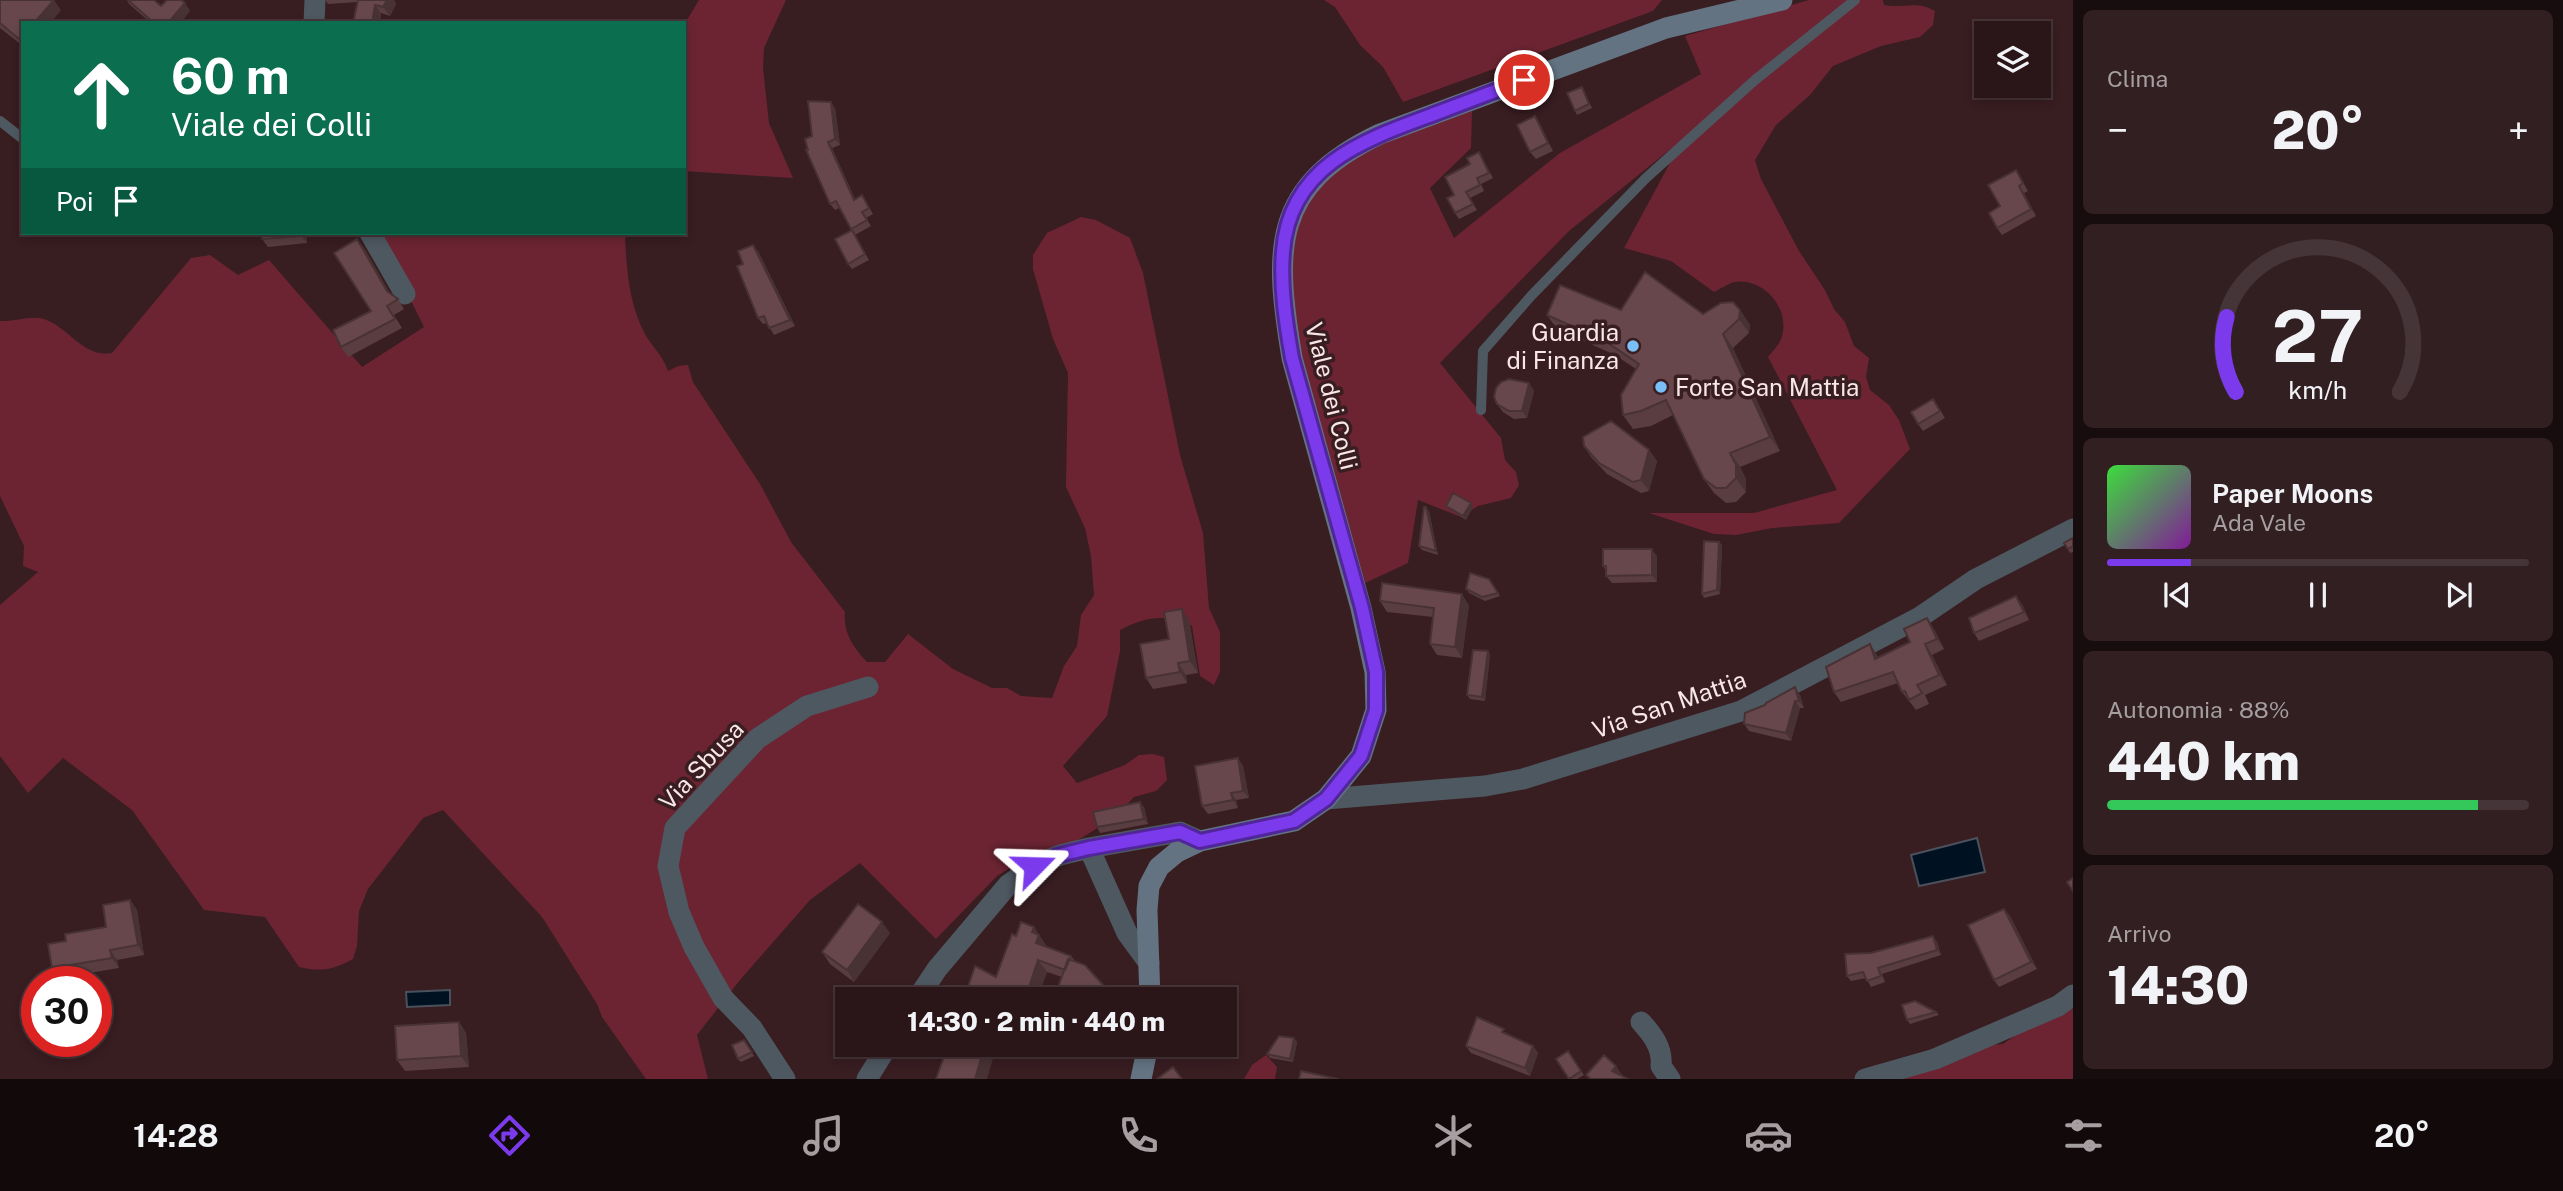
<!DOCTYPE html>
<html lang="it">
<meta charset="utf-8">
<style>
body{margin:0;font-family:"Public Sans",sans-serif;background:#321f22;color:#f1f3f6;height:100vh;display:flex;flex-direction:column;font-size:26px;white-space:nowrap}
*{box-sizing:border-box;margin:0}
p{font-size:23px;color:#a59fa2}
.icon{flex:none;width:38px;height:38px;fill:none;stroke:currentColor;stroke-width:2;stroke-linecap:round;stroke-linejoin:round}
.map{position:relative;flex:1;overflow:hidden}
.sheet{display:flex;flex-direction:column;gap:10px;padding:10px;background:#170c0e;width:490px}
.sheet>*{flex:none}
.banner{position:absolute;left:21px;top:21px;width:665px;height:214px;border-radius:0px;box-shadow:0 4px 10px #0003,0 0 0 2px #463538;background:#0b6e4f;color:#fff;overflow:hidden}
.buttons{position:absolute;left:1974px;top:21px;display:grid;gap:14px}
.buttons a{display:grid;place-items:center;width:77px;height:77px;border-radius:0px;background:#2a1619;box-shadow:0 4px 10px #0003,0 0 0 2px #463538;font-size:35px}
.speed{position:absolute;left:21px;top:966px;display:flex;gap:14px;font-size:35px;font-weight:700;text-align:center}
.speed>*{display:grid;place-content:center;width:91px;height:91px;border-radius:50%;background:#2a1619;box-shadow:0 4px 10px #0003,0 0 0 2px #463538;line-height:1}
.speed .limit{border:10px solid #d22;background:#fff;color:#111}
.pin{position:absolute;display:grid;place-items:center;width:60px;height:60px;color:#fff;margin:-30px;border:4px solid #fff;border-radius:50%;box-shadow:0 2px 7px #0007}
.me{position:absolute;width:77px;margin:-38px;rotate:68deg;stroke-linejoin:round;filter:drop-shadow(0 0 5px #0008)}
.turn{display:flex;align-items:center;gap:24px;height:147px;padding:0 35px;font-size:32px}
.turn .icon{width:91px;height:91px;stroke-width:2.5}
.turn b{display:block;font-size:49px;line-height:60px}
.then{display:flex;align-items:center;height:66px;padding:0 35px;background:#0003;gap:14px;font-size:26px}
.big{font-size:52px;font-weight:800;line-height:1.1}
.sheet .tile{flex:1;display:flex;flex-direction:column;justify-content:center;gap:10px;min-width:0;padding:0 24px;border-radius:10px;background:#321f22}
.sheet .dial{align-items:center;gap:0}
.dial svg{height:182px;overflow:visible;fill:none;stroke:#463538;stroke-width:7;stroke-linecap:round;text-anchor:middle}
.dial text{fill:#f1f3f6;stroke:none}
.song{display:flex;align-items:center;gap:21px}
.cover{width:84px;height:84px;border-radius:10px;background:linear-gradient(135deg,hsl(120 70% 55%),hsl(290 70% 35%))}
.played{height:7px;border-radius:4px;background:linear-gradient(90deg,#7c3aed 20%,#463538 20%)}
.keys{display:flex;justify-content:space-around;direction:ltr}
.heat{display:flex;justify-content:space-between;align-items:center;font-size:38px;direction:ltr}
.charge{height:10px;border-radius:5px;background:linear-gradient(90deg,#34c759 88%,#463538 0)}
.trip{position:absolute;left:835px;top:987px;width:402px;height:70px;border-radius:0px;background:#2a1619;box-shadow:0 4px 10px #0003,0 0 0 2px #463538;font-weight:800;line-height:70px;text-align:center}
.tabs{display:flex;height:112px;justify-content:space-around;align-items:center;background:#11090a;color:#a59fa2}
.tabs .icon{width:49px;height:49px}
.tabs .on{color:#7c3aed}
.tabs b{font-size:32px;color:#f1f3f6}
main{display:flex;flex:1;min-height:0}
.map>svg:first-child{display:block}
</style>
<main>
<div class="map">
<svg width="2073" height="1079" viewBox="0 0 2073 1079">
<rect width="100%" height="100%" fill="#381d21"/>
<!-- green -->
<path fill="#6c2432" d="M699,0H786L764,48L763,68L769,123L793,178L684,171V34L687,20Z
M1324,0H1662L1653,11L1403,102L1383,67L1360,45L1335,7Z
M1809,0H1883L1884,5C1905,9 1915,0 1935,11L1933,25L1920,37L1881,46L1833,66L1810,95L1776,125L1755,160L1761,179L1799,251L1825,290L1834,309L1845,322L1854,346L1869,358L1866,377L1870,390L1889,405L1899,420L1910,449L1839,523L1772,528L1736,535L1714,534L1649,513H1754L1837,490L1768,357C1772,352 1779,345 1781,339C1792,310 1764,277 1734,282C1728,284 1720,289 1714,292L1671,261L1624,248L1683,139L1569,231L1440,363L1501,438L1505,460L1516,472L1519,485L1511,498L1478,506L1461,517L1418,500L1408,563L1363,584L1293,330L1288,258L1304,205L1342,165L1393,139L1472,111L1471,148L1430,188L1454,238L1560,153L1701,74L1685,36Z
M1081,217L1096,220L1130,238L1143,273L1180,455L1203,533L1209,608L1220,632V672L1214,685L1200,676L1192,626C1165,613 1145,617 1120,630V651L1107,716L1063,766L1077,783L1125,765L1139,755L1153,754L1164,757L1167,780L1156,791L1134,797L1115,817L1072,844L1023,860L997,876L936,939L860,863L810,900L740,980L697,1035L708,1079H646L602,1017L597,1004L542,917L443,810L423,818L368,889L359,911L357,946L353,959C333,970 321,972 299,967L265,917L204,910L132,810L63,758L28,793L0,756V605L38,572L23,566L24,546L0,496V321C14,322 31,315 44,319C70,328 83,358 112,353L191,258L210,255L238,275L269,260L362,367L424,327L377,233H632L625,238C627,272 629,304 645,334C653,348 662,354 668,371L678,366L688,365L693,382L760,484L791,542L845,612C843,633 853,647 867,662H885L908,634L953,669L992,688H1007L1021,696L1052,698L1064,666L1077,646L1081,615L1094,595L1091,556L1085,528L1066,487L1068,373L1053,339L1033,269V255L1047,233Z
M2073,1005V1079H1894L1990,1045L2003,1044L2033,1023Z
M1266,1055L1277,1067L1275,1079H1244L1252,1065Z"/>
<!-- water -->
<path fill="#001121" stroke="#4b515c" stroke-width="2" d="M1977,838L1985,872L1919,886L1911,855Z
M450,990V1005L407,1007L406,992Z"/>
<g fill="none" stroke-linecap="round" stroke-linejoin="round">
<!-- lane -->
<path stroke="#4e5861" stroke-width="10" d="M0,121L23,139
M1481,410L1483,351L1531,296L1646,178L1755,80L1855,0"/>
<!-- street -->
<path stroke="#4e5861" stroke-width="21" d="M314,23L315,0
M370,233L405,294
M1326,799L1485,786L1523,779L1741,711L1920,617L1976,579L2073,529
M1089,848L1127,933L1149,963
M917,999L937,969L1008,885L1034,866L1060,855L1089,848L1180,832L1200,841
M1641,1022C1652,1034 1663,1048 1661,1066L1670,1079
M785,1079L752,1028L723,998L694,947L679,912L668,866L675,828L757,739L807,706L868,687
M867,1079L888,1045
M1865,1079L1935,1059L2058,1006L2073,995"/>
<!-- secondary -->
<path stroke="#637382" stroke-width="21" d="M1150,999L1147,910L1149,886L1159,867L1177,852L1200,841L1294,821L1326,799L1361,756L1376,710L1375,672L1361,608L1292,358C1274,249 1271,186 1380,134L1666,28L1782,0
M1141,1079L1148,1045"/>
</g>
<!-- wall -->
<path fill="#593d40" d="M0,0L61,10L50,23H23V46L0,28Z
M127,0H154L161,6L185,3L190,11L180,23H151L129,4Z
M325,0H394L396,4L390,16L381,13L380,23H353L358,2L328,4Z
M1582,87L1592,108L1577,115L1575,111Z
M835,108L840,145L832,148L855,199L862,195L873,214L866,218L871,226L855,235L869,260L852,269L848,264L852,230L839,208L835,210L830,204L812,136Z
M1540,124L1553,151L1536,159L1530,152Z
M1479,152L1493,178L1481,184L1484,191L1470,198L1477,210L1459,219L1455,213L1454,195L1470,164Z
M2016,170L2028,191L2024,193L2036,216L2002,235L1997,228L2000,206Z
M262,233H306L307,243L268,247L262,239Z
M364,248L389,292L398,299L404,309L394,315L402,328L348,357L341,347L371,311Z
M758,251L795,326L774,335L767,323L763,324L758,318L743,264Z
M1621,310L1703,314L1740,310L1750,325L1749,333L1733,348L1780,451L1740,467L1746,479V492L1736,502L1726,503L1714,493L1704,479L1673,415L1651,426L1633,429L1623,415L1636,369L1615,355L1557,329L1547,315Z
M1529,383L1534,391L1527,418L1514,419L1503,412L1497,404Z
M1938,406L1945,418L1923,431L1918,424Z
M1584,446L1649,450L1657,461L1649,491L1641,493L1607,474L1591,457Z
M1446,506L1473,507L1466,520L1449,509Z
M1429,511L1438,555L1422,550L1419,546Z
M2073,538V552L2070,553L2064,543Z
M1719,542L1722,545L1720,594L1704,598L1702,594Z
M1657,556V582L1612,583L1606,576V571L1603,566Z
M1489,579L1500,596L1485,601L1469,593L1466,589Z
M1380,601L1469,605L1462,658L1437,655L1430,644L1433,617L1387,612Z
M2022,604L2029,620L1979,641L1974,633Z
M1189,620L1198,673L1186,675L1187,683L1153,689L1146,678L1169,639Z
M1934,629L1944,649L1932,655L1947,685L1925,695L1929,704L1916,710L1902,692L1898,683L1841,702L1834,692L1877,655L1878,658L1910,642Z
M1488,651L1490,655L1485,701L1470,699L1467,695Z
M1800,695L1804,708H1800L1791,741L1749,731L1744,724Z
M1238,758L1243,766L1249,798L1236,800L1238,808L1208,814L1202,806Z
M1144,807L1148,824L1100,833L1097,827Z
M130,900L137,910L144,955L117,960L119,968L59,978L52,968L66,941L106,927Z
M2004,909L2010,916L2037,969L1999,987L1994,980Z
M1034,927L1047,947L1071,956L1075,961L1113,999H1054L1062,977L1047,972L1037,999H964L996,977L1016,936Z
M890,933L854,982L830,964L822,952Z
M1933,936L1937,942L1941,955L1882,974L1885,982L1871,987L1866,978L1851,981L1847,976L1871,953Z
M1936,1012L1939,1015L1910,1024L1907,1020Z
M459,1022L466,1033L469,1067L405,1071L397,1060Z
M1294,1038L1297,1042L1293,1062L1270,1058L1267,1054Z
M744,1040L754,1056L741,1062L738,1059Z
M1466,1046H1533L1538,1053L1530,1076L1471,1053Z
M1568,1051L1584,1075L1577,1079H1569Z"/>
<!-- shaded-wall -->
<path fill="#483234" d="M54,0L61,10L50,23H34Z
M387,0H394L396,4L390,16L383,7Z
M185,3L190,11L180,23H168Z
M375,5L381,13L380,23H372Z
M831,102L835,108L840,145L835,139Z
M1535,116L1540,124L1553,151L1548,143Z
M828,142L832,148L858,206L854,200Z
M2019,186L2024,193L2036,216L2031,209Z
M301,233H306L307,243L301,236Z
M357,239L364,248L394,301L387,291Z
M753,245L758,251L795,326L790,320Z
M1740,310L1750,325L1749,333L1739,319Z
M1723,334L1733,348L1780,451L1770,437Z
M1529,383L1534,391L1527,418L1522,411Z
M1649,450L1657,461L1649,491L1641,480Z
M1730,453L1740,467L1746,479V492L1736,478Z
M1471,503L1473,507L1466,520L1463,516Z
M1426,507L1429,511L1438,555L1436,551Z
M1719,542L1722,545L1720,594L1717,590Z
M1652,549L1657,556V582L1652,575Z
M1462,594L1469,605L1462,658L1455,647Z
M2016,596L2022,604L2029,620L2024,612Z
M1182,609L1189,620L1198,673L1190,661Z
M1927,618L1934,629L1944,649L1937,639Z
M1870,644L1877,655L1882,670L1875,659Z
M1925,644L1932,655L1947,685L1939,675Z
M1488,651L1490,655L1485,701L1482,697Z
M1178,663L1186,675L1187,683L1180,672Z
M1795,687L1800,695L1804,708L1799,701Z
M1795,701L1800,708L1791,741L1786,733Z
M1238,758L1243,766L1249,798L1243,791Z
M1231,793L1236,800L1238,808L1233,800Z
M1140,802L1144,807L1148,824L1144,819Z
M130,900L137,910L144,955L138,945Z
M2004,909L2010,916L2037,969L2031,962Z
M882,922L890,933L854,982L847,970Z
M1034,927L1047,947L1036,943L1032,932Z
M1933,936L1937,942L1941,955L1937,950Z
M110,950L117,960L119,968L112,958Z
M1038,960L1047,972L1037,999H1025Z
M1104,986L1113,999H1106L1104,996Z
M1000,990L1007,999H998Z
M459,1022L466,1033L469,1067L461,1056Z
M1294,1038L1297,1042L1293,1062L1290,1059Z
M985,1045H997L987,1079H975Z
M1533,1046L1538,1053L1530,1076L1525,1068Z
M1616,1066L1623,1076L1620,1079L1612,1071Z"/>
<!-- building -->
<path fill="#67474b" stroke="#483234" stroke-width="2" d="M0,0H54L34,23H23V35L19,39L0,23Z
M128,0H154L161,6L167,0H181L185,3L168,23H154Z
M358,0H387L383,7L375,5L372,23H353Z
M1582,87L1589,104L1575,111L1567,93Z
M808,101L831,102L835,139L828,142L854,200L862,195L869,208L862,212L867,220L851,229L836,201L830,204L806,150H808L805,139L812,136Z
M1535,116L1548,143L1530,152L1517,125Z
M1479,152L1489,173L1477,178L1480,185L1466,192L1473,204L1455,213L1447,198L1454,195L1445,177L1470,164L1467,158Z
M2016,170L2023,183L2019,186L2031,209L1997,228L1989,213L2000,206L1988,185Z
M852,230L865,254L848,264L835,239Z
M262,233H301V236L262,239Z
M357,239L387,291L398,299L387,306L395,319L341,347L333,330L371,311L334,253Z
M753,245L790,320L769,328L764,316L758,318L737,266L743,264L738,251Z
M1645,272L1703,314L1721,303L1733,302L1740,310L1739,319L1723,334L1770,437L1730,453L1736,465V478L1726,488H1716L1704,479L1666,400L1641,411L1623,415L1621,395L1639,364L1605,341L1547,315L1560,285L1621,310Z
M1509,379L1529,383L1522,411H1509L1497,404L1494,397L1496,388L1501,382Z
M1933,399L1940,411L1918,424L1911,412Z
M1611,421L1649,450L1641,480L1633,482L1599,463L1584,446L1583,437Z
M1453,493L1471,503L1463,516L1446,506Z
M1424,507H1426L1436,551L1419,546Z
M2073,538V546L2068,549L2064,543Z
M1704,541L1719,542L1717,590L1702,594Z
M1603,549H1652V575L1606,576V566H1603Z
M1470,573L1489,579L1498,593L1482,597L1466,589Z
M1382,583L1462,594L1455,647L1430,644L1434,608L1380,601Z
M2016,596L2024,612L1974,633L1969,618Z
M1182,609L1190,661L1178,663L1180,672L1146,678L1140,644L1169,639L1164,612Z
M1927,618L1937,639L1925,644L1939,675L1917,685L1922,693L1909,700L1905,691L1902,692L1893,672L1834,692L1826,667L1870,644L1875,659L1910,642L1904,629Z
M1473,650L1488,651L1482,697L1467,695Z
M1795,687L1799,701H1795L1786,733L1744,724L1745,713L1765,705L1766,703Z
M1238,758L1243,791L1231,793L1233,800L1202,806L1195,766Z
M1140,802L1144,819L1097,827L1093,812Z
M2073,878V891L2067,882Z
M130,900L138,945L110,950L112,958L52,968L48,944L66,941L65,934L106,927L103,905Z
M858,904L882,922L847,970L822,952Z
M2004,909L2031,962L1994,980L1968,925Z
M1021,922L1034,927L1032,932L1039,935L1036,943L1071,956L1065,970L1038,960L1025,999L1000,990L998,999H964L975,966L996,977L1012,934L1016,936Z
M1933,936L1937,950L1878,968L1881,976L1867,981L1863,972L1847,976L1845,954L1871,953Z
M1068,959L1085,965L1104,986V996L1099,999H1054Z
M1915,1001L1936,1012L1907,1020L1902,1005Z
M1477,1017L1504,1029L1502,1032L1533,1046L1525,1068L1466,1046Z
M459,1022L461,1056L397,1060L395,1026Z
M1279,1036L1294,1038L1290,1059L1267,1054Z
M744,1040L752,1052L738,1059L732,1045Z
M948,1045H985L975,1079H936Z
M1568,1051L1581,1071L1569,1079L1556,1059Z
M1604,1055L1616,1066L1612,1071L1628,1079H1591L1586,1075Z
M1173,1067L1182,1079H1157Z
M1301,1071L1338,1079H1299Z"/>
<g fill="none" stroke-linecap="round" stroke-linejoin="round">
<!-- route casing -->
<g stroke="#51269a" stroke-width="18">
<path id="route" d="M1034,866L1060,855L1089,848L1180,832L1200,841L1294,821L1326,799L1361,756L1376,710V672L1362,608L1292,358C1286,324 1280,286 1283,252C1289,167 1361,141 1429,116C1461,104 1492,92 1524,80"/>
</g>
<!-- route -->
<use href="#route" stroke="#7c3aed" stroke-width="12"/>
</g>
<!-- markers -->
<g fill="#7abff8" stroke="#381d21" stroke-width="2.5">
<circle cx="1633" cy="346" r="7"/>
<circle cx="1661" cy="387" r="7"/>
</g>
<g text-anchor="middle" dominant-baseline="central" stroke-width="7" stroke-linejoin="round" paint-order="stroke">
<!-- poi labels -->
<g font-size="24" fill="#f9e6e7" stroke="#381d21" text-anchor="end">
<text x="1619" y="332">Guardia<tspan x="1619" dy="28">di Finanza</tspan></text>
<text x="1675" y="387" text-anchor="start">Forte San Mattia</text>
</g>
<!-- street labels -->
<g font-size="24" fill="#f9e6e7" stroke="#381d21">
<text transform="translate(1332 396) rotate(76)">Viale dei Colli</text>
<text transform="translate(1669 704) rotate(-19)">Via San Mattia</text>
<text transform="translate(701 765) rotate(-47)">Via Sbusa</text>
</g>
</g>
</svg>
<div class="buttons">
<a><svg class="icon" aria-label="layers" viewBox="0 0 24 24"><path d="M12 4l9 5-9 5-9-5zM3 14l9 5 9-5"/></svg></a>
</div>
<div class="speed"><div class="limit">30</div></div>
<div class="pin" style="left:1524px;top:80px;background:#d93025"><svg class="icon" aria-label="arrive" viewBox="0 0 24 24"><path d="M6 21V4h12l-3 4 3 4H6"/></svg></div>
<svg class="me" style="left:1034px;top:866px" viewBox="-20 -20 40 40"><path d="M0-17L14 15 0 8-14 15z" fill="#7c3aed" stroke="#fff" stroke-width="4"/></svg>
<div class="trip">14:30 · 2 min · 440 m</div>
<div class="banner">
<div class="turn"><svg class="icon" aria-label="ahead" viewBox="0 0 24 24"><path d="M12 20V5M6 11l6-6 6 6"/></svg><div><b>60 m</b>Viale dei Colli</div></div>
<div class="then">Poi<svg class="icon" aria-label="arrive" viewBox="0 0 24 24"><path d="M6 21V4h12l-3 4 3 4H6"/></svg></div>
</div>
</div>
<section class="sheet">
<div class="tile"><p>Clima</p>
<div class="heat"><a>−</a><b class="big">20°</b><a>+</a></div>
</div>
<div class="tile dial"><svg viewBox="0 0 100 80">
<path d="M14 69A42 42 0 1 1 86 69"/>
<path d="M14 69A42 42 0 0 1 10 36" stroke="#7c3aed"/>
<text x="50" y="56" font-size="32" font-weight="700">27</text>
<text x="50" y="72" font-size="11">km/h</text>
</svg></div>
<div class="tile">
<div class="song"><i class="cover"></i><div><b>Paper Moons</b><p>Ada Vale</p></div></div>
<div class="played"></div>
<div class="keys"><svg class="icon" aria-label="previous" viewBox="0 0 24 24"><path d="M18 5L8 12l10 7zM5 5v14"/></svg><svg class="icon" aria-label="pause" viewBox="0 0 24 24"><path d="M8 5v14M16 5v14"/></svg><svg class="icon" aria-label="next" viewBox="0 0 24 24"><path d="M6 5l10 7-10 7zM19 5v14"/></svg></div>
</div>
<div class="tile"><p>Autonomia · 88%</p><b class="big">440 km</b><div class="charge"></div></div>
<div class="tile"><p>Arrivo</p><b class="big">14:30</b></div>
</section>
</main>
<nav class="tabs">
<b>14:28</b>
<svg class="icon on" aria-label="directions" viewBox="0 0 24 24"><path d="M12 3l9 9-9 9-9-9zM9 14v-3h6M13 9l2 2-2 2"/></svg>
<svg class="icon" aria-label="music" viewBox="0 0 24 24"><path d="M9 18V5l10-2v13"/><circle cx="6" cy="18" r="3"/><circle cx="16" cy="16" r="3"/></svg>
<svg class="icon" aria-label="phone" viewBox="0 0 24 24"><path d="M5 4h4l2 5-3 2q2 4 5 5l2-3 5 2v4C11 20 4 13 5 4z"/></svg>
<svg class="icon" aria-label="climate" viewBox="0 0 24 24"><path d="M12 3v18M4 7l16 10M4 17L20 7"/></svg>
<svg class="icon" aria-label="car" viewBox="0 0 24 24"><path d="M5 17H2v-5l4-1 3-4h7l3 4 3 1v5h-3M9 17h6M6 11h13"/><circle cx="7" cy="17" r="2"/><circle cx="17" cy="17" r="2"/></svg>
<svg class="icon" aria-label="filters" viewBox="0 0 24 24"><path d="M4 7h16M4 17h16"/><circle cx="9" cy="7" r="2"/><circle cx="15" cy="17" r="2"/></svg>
<b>20°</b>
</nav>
